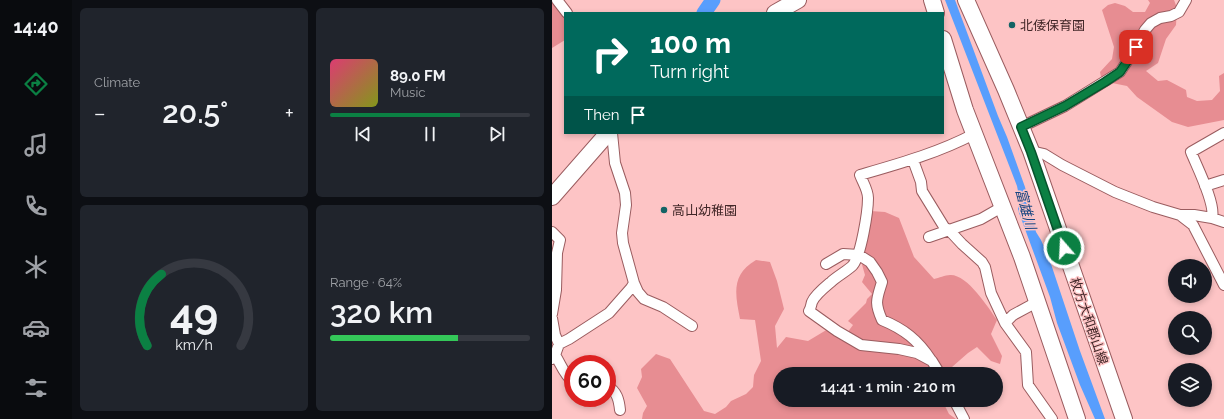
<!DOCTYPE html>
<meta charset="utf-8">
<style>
body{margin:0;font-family:Raleway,"Noto Sans JP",sans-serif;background:#20242c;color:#f1f3f6;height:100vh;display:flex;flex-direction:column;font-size:15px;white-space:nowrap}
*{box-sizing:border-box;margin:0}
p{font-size:13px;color:#9ea1a6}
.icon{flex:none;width:22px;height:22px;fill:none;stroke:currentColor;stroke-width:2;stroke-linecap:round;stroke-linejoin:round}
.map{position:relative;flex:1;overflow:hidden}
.details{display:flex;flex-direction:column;gap:8px;padding:8px;background:#0d0f14;width:480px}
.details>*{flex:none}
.guide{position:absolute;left:12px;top:12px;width:380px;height:122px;border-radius:0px;box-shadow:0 2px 6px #0003;background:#00695c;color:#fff;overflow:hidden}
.controls{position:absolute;left:616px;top:259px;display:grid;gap:8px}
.controls a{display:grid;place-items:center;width:44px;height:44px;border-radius:50%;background:#171b24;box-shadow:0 2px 6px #0003;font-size:20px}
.speed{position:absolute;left:12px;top:355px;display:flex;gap:8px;font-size:20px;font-weight:700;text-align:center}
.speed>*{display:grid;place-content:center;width:52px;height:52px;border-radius:50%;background:#171b24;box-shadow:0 2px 6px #0003;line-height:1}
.speed .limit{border:6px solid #d22;background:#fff;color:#111}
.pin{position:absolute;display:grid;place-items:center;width:34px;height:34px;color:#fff;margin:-17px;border-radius:8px;box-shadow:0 2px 6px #0006}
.me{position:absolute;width:44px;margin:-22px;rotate:341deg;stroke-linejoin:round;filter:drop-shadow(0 0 3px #0008)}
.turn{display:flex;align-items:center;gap:14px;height:84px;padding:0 20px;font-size:18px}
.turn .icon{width:52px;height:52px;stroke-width:2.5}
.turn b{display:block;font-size:28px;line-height:34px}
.then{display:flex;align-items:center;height:38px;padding:0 20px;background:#0003;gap:8px;font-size:15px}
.big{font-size:30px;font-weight:600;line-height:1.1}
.details .tile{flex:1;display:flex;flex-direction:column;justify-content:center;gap:6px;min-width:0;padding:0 14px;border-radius:6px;background:#20242c}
.details .dial{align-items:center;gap:0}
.dial svg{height:104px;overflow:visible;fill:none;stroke:#363941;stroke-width:7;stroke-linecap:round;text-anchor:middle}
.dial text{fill:#f1f3f6;stroke:none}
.song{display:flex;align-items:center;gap:12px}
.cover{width:48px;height:48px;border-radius:6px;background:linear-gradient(135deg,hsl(340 70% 55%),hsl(70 70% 35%))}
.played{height:4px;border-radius:2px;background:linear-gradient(90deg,#0b8043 65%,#363941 65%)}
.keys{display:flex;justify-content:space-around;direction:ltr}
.heat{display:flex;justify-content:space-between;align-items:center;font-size:22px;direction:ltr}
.charge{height:6px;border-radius:3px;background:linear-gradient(90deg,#34c759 64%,#363941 0)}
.details .tiles{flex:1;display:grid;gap:8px;grid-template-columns:repeat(2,1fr)}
.trip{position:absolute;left:221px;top:367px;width:230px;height:40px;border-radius:20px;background:#171b24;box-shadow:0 2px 6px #0003;font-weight:600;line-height:40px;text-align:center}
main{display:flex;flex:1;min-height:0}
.tab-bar{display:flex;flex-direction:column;width:72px;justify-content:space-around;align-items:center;background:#090b0e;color:#9ea1a6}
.tab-bar .icon{width:28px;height:28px}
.tab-bar .active{color:#0b8043}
.tab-bar b{font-size:18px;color:#f1f3f6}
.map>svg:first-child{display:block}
</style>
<main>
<nav class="tab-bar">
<b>14:40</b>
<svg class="icon active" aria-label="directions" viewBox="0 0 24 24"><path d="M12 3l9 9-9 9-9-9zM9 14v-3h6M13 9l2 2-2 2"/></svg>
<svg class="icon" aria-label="music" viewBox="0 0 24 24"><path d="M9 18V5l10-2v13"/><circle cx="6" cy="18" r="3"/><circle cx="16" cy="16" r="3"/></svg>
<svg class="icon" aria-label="phone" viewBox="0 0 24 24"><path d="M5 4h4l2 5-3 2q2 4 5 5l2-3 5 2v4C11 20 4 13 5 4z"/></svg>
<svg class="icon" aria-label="climate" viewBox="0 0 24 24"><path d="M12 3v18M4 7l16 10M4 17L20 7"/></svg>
<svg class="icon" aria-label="car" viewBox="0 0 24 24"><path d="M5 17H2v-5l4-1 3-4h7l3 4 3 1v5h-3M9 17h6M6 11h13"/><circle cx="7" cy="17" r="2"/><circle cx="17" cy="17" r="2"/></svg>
<svg class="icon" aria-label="filters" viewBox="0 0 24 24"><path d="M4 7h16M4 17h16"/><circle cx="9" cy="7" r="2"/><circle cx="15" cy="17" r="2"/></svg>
</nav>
<section class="details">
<div class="tiles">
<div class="tile"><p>Climate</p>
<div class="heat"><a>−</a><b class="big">20.5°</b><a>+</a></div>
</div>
<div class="tile">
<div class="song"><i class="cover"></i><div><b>89.0 FM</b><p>Music</p></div></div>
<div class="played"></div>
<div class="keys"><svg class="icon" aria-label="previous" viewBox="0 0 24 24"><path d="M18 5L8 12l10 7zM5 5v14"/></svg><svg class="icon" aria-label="pause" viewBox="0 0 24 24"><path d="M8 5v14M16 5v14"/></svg><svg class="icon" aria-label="next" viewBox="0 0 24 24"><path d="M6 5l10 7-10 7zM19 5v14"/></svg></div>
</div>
<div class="tile dial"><svg viewBox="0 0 100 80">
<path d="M14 69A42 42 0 1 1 86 69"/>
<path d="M14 69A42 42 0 0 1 25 14" stroke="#0b8043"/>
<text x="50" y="56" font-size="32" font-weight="700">49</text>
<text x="50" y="72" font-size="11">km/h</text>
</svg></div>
<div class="tile"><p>Range · 64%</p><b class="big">320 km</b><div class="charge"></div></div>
</div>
</section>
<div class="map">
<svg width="672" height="419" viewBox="0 0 672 419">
<rect width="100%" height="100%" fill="#fdc4c5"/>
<!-- green -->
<path fill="#e78d92" d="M0,0L13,16V40L0,48Z
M596,0H622L625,8L624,25L614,39L606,63L594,71L606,81L615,80L634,90L635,97L645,101L660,100L668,91L667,76L672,73V120L636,127L620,122L585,97L575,86L560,83L549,77L548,72L560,59L562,47L550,10L556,5L563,3L573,6L581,12H593L598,3Z
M318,211L333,212L347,218L362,257L382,279C387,278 393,275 398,275C415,274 436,307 445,320L439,334L450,356L448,364L439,361L425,347L416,353L392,374H228V400H390L397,414L404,419H90L91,413L95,406L85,388L90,377L89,369L104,354L118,359L152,411L163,414L174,407L179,401L194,394L201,387L202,375L209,361L203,320L188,319C183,293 179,275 204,260L218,262L225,281L232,309L223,326L225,348L234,337L256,341L276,329L295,333L301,325L296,321L314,303L315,299L320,294L310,282L313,275L309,261Z"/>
<!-- water -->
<path fill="#589efd" d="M393,0H403L446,116L455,137L473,187L484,232L489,240L497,258L528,351L553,419H543L528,385L505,323L498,297L466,210L467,196L465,186Z"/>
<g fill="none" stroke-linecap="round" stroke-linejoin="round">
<!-- river -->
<path stroke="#589efd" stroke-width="15" d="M152,13L161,0"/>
<!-- minor casing -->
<g stroke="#9a5c5f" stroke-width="12">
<path id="minor" d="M5,0L15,13
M469,127L513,106L568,72L580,54L593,30L599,23L608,18L619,16L627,12L634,0
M479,151L492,154L510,165L563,192L601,207L628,215H642L660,218L672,222
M361,160L369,182L370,191L394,230
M653,186L672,180
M628,215L641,225L672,285
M660,218C664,204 645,167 639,152L672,133
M396,229L410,244L430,262L433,267L439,293L453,323L474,352L476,385L500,419
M0,232L8,240L5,253L4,290L0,314
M377,237L429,219L450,207
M274,264L291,254L307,255L318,262L325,272L330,282C325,299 322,302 330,320C352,329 366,340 379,360
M82,283L86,292L92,299L111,307L140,326
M0,318L3,335L7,344
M453,323L461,315L485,302
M3,355C10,366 11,373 21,382
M0,359L3,355L7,344L17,339L57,313L79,288L82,283L71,243L70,233L74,205L73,193L63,163L60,133
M388,374L380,361L365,353L347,349L309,345L285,331L257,311C259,308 259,305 260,302C263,295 273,287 279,282C284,277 298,269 301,265C309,255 316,212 316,198C316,190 311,183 308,175C346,164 386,153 422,134
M55,386C65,391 67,400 68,410
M402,400L412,419"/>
</g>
<!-- primary casing -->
<g stroke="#9a5c5f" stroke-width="18">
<path id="primary" d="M380,0L384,13
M414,0L454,90L479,151L572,419
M223,13L246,0
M391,39L413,110L470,257L525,419
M0,197L56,133"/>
</g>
<!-- minor -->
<use href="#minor" stroke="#fff" stroke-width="10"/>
<!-- primary -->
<use href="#primary" stroke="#fff" stroke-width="16"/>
</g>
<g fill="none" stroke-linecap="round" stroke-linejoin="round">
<!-- route casing -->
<g stroke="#07532c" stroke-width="10">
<path id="route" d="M512,248L479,152L469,127L513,106L553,82L568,72L580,54L584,47"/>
</g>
<!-- route -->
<use href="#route" stroke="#0b8043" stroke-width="7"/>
</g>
<!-- markers -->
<g fill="#136365" stroke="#fdc4c5" stroke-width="1.5">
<circle cx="460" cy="25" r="4"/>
<circle cx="112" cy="210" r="4"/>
</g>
<g text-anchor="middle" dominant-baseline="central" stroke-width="3" stroke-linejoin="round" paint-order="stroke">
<!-- poi labels -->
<g font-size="13" fill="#422728" stroke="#fdc4c5" text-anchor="start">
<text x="468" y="25">北倭保育園</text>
<text x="120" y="210">高山幼稚園</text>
</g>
<!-- street labels -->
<g font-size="13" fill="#422728" stroke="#fdc4c5">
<text transform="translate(537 321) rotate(71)">枚方大和郡山線</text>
</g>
<!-- water labels -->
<g font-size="14" font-style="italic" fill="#174581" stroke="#fdc4c5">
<text transform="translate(474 209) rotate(75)">富雄川</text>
</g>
</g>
</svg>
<div class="controls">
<a><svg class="icon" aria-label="sound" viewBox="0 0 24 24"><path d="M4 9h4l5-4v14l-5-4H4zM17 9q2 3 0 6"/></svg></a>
<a><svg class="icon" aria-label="search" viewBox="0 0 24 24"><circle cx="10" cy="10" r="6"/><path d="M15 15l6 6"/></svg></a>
<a><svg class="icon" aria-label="layers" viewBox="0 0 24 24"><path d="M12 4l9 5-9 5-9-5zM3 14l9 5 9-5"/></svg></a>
</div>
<div class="speed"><div class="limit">60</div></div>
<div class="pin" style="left:584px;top:47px;background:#d93025"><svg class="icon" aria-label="arrive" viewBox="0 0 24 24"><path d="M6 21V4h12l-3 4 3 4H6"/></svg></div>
<svg class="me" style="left:512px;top:248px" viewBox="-20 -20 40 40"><circle r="17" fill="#0b8043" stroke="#fff" stroke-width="3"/><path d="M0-11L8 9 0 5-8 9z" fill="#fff"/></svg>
<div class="trip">14:41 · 1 min · 210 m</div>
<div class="guide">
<div class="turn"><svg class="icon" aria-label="right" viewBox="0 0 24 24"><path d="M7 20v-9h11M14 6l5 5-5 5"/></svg><div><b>100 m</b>Turn right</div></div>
<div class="then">Then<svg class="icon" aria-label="arrive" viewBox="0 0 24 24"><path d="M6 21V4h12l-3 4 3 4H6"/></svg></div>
</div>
</div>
</main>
